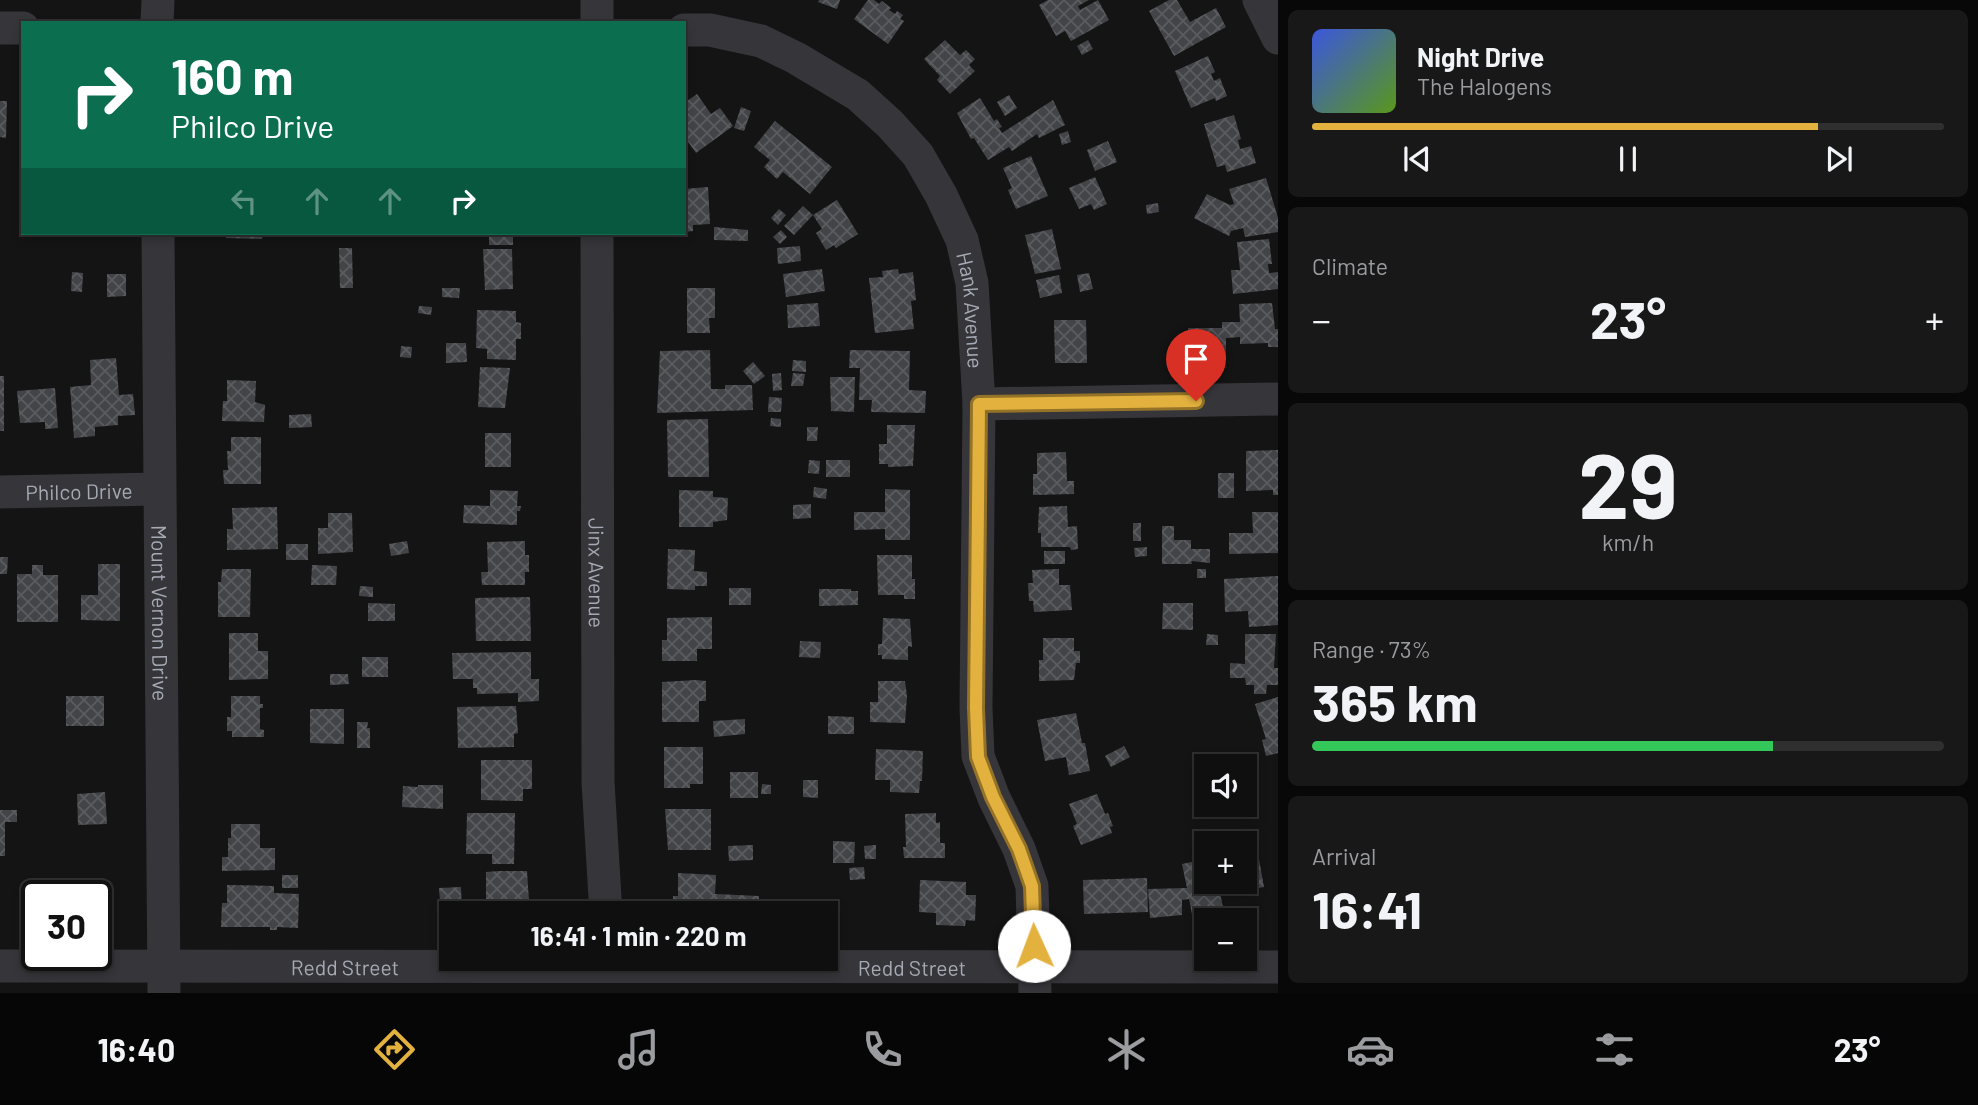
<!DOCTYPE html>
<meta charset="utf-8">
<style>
body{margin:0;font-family:Barlow,sans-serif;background:#181819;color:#f1f3f6;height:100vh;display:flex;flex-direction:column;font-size:26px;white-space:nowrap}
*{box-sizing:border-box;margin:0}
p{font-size:23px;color:#9b9c9f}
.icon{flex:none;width:38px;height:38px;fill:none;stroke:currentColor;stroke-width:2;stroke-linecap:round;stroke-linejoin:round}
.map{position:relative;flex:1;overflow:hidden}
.side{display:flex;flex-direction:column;gap:10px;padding:10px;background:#080809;width:700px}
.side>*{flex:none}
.hud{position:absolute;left:21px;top:21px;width:665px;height:214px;border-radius:0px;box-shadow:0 4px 10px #0003,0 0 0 2px #2f2f30;background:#0b6e4f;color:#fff;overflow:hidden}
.tools{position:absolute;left:1194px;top:754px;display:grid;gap:14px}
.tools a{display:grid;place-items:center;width:63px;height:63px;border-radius:0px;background:#0f0f10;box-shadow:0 4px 10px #0003,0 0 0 2px #2f2f30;font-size:35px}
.speed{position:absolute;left:21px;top:880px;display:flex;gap:14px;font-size:35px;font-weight:700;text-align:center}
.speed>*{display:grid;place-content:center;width:91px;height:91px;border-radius:50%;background:#0f0f10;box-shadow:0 4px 10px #0003,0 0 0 2px #2f2f30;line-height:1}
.speed .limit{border:4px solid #111;border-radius:10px;background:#fff;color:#111}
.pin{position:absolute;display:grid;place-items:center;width:60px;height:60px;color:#fff;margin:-72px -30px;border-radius:50% 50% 50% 0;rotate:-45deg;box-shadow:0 0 7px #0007}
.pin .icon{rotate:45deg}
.me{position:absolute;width:77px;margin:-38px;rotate:358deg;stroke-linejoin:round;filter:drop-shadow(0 0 5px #0008)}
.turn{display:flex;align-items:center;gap:24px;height:147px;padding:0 35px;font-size:32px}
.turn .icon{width:91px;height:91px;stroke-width:2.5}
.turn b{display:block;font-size:49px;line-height:60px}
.lanes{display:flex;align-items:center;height:66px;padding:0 35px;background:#0003;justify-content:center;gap:35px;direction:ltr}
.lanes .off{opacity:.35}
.big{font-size:52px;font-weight:700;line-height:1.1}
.side .tile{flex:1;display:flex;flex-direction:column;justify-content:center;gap:10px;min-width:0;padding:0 24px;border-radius:10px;background:#181819}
.side .dial{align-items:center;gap:0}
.dial b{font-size:91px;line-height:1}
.song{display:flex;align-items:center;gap:21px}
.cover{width:84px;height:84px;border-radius:10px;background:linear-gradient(135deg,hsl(230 70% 55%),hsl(90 70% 35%))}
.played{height:7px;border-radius:4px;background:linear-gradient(90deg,#e3b13e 80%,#2f2f30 80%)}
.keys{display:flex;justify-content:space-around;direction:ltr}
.heat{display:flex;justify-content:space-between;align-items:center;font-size:38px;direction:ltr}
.charge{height:10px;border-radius:5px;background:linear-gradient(90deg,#34c759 73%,#2f2f30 0)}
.trip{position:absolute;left:439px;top:901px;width:399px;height:70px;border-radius:0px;background:#0f0f10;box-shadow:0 4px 10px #0003,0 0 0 2px #2f2f30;font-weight:700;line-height:70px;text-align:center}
.tabs{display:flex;height:112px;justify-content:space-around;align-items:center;background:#060606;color:#9b9c9f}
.tabs .icon{width:49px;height:49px}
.tabs .selected{color:#e3b13e}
.tabs b{font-size:32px;color:#f1f3f6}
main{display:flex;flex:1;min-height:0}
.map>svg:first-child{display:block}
</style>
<main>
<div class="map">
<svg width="1278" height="993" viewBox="0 0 1278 993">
<defs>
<pattern id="building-cross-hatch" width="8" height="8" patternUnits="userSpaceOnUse" patternTransform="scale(1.75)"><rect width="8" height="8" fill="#434448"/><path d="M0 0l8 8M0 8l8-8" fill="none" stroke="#5b5c60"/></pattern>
</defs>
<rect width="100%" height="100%" fill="#141415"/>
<!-- building -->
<path fill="url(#building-cross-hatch)" d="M819,0H840L837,9L818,2Z
M868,0H874L879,4L882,1L891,8L889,10L895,14L897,11L903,15L900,19L904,21L888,44L854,19Z
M1048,0H1089L1078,6L1080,10L1098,0L1109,20L1071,41L1065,31L1056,36L1039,5Z
M1169,0H1177L1190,22L1216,8L1226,27L1174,56L1149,11Z
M945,40L960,55L966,50L975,59L969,65L975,71L950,94L937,80L940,76L924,59Z
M1088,40L1093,49L1082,55L1077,46Z
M1208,56L1215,72L1211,74L1214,81L1220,78L1227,96L1216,101L1215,98L1191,108L1175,71Z
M697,94L711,114L720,108L733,126L696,153L686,139L684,140V103Z
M1009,95L1017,108L1005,116L997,102Z
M980,98L994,121L997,119L1002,127L999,128L1002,133L1053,100L1065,125L1039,138L1037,134L1012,151L1009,147L988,160L974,138L971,139L957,113Z
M0,101H7L6,138L0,137Z
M741,107L751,111L744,131L734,128Z
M1234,115L1241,139L1238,140L1240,149L1251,146L1256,163L1227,172L1225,165L1217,167L1204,124Z
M775,121L832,167L810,194L783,172L777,179L764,167L770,160L754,147Z
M1068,131L1071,142L1062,145L1059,134Z
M1108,141L1117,162L1095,171L1087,150Z
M1031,156L1048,196L1016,209L1008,190L1012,188L1003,168Z
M1095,177L1107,204L1094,210L1091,204L1079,209L1069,188Z
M1266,178L1278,218V232L1245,237L1243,228L1231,231L1229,236L1194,218L1207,194L1230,205L1234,204L1229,189Z
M708,187L710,224L693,225V231L684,232V189Z
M837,200L858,234L836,248L834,245L826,250L816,233L822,229L813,215Z
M1158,203L1159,212L1147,214L1146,205Z
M803,206L813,215L794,235L784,226Z
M779,209L786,215L778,225L771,218Z
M714,227L748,230V241L714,240Z
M1052,229L1061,269L1035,274L1025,235Z
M781,230L787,237L780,244L773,237Z
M226,233H263L262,239L226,238Z
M489,233H513V245H489Z
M1269,239L1272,264H1268L1269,273L1278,272V289L1233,294L1231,270H1240L1237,242Z
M800,246L801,261L778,264L777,248Z
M339,248H352L353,288H340Z
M483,249H512L513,289L485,290Z
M822,269L825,291L786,297L783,274Z
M898,269L899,274L913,272L916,300L911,301L914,329L875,333L869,278L883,277L882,271Z
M72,272L83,273L82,292L71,291Z
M1089,273L1093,289L1080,292L1077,275Z
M107,274H126V296L107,297Z
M1059,275L1062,293L1040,298L1036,280Z
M442,288H460L459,298L442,297Z
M687,288H715V318H709L710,333H687Z
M818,303L820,326L788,328L787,305Z
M1272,303L1275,329H1278V347H1268V343L1240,344V337L1226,338V360H1185V336H1188V328H1222V322H1240L1239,304Z
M419,306L432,307L431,315L418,313Z
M477,310L516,311V322L521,323V339H516V360L487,359V349L476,348Z
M1054,320H1086L1087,363H1055Z
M446,343H466L467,362L446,363Z
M401,346L412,347L411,358L400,357Z
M710,350L711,389H725V385H752L753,410L657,413L660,351Z
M850,350L910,351L909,390L926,391L925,413L871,412L872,400H859L860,368H849Z
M116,358L119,395L133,394L135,415L118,416V425L95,427V436L74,438L70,387L91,385L90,360Z
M793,360L806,361V372L792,371Z
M753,362L765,376L754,384L743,371Z
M480,367L510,368L505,408L478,407Z
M781,373L782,390L773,391L772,374Z
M793,373L805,374L803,386H791Z
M0,376H4V431H0Z
M830,377H855L854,412L831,411Z
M227,380L256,381L255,402L265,405L264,422L222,421L223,401H227Z
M55,388L58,428L45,429V422L20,423L17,391Z
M769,397L782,398L781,412H768Z
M311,414L312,427L289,428V415Z
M771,418L781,419V427L770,426Z
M708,419L709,477H668L667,420Z
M887,425H915L913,466L888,467V464H879V444H887Z
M807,427H818L817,441H807Z
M485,433H511V467H485Z
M231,437H261V484H224L223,470H228L227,451H231Z
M1278,450V495H1273V490L1246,491V451Z
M1066,452L1067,481H1074V494L1033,495V474H1037V453Z
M809,460L820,461L819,474L808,473Z
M826,460H850V477H826Z
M1218,473H1234V498H1218Z
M814,487L827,489L826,499L813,497Z
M885,489L910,490V540H885V529L854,530V512H885Z
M490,490L518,491L517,506H521L520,511H517V525L463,523L464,505L490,506Z
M679,490L713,491V497L728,498L727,520L713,522V527H679Z
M811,504V518L793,519V505Z
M1067,506L1068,527L1077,526L1078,549L1071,550L1070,547H1041V533H1038V530L1039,507Z
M277,507L278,549L227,550V529H233L232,508Z
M1252,512H1278V553L1229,554V533H1253Z
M328,513H352L353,552L318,554V528H328Z
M1133,523H1141V541H1133Z
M1162,526H1174V540H1191V549H1210V563L1191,561L1192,564H1162Z
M407,541L409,553L391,556L389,544Z
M525,541V555H529V572H525V585H482L481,572H488L487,542Z
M286,544H308V560H286Z
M1147,547V556L1135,557L1134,548Z
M668,549L695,550L694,571L707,572V586H695V590L667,589Z
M1044,551H1065V564H1044Z
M877,555H912V579H915V599H904V595H878Z
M0,557H8L7,574H0Z
M98,564H120V621L81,620V595H98Z
M32,565H43V575H58V622H17V574H32Z
M312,565L337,566L336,585H311Z
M222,569H251L250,617H218V582H221Z
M1059,569V585H1070L1072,610L1034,612L1033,601H1029L1028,583H1033L1032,570Z
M1197,569H1206V578H1197Z
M1278,576V625L1249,627L1248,611L1225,612L1224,579Z
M360,586L373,587V597L359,596Z
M729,588H751V605H729Z
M819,589H851V591H858V605L819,606Z
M530,597L531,641H476L475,598Z
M368,603L395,604V621H368Z
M1163,603H1193V630L1162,629Z
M712,617V649H697V661H662V640H667V618Z
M883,618L910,619L912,647L908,646V660L882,659V655H878V644H882Z
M229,633H258V651H268V679L229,680Z
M1207,634L1218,635V645H1206Z
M1245,634H1276L1274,668H1278V685H1267L1266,694H1254V685H1246L1245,678H1230V663L1245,664Z
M1043,638H1074V651H1080V663H1076L1074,680L1039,681V660H1043Z
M800,641L821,642L820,658L799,657Z
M531,652V679H539V701L518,702V693L477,694V688H473V679H453L452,653Z
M362,657H388V677H362Z
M330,674H348L349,684L330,685Z
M696,680L706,681V701H699V722H662V682Z
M878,681H905L907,696L905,723L870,722V702H878Z
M66,696H104V726H66Z
M231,696H260V704H263V708H260V729L264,730V737H232V731H227V717H231Z
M1278,697V753L1266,756L1262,740L1266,739L1255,704Z
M516,706L518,733L514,734V747L458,748L457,707Z
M310,709H344V744L310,743Z
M1076,713L1082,743H1085L1090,771L1069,775L1066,757L1045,761L1037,720Z
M828,716L854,717V734H828Z
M745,719V734L714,737L713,721Z
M357,722H368L367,728H370V748H357Z
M1124,746L1130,757L1111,767L1105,756Z
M664,747H703V784H690V788H664Z
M876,749L923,751L922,781H920L919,793L890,792V780H875Z
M481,760H532V789H523V801L481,800Z
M1200,761L1203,768L1196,772L1193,765Z
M730,772H758V798H730Z
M803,780H818V798L803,797Z
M762,784L771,785V794H761Z
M418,785H443V809L402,807L403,786L418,787Z
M1206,791V807L1198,796Z
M105,792L107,824L78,825L77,794Z
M1097,794L1105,814L1108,813L1113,826L1110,827L1112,833L1081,845L1073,826L1077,824L1069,804Z
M665,809H711V850H668Z
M0,810H17V822H5V856H0Z
M467,813H515L514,864H492V854H466Z
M936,813V823L940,822V843H945V858H904L903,847H906L905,814Z
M231,824H260V848H275V870L222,871V857H228V838H231Z
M833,841L855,842L854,863H833Z
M1256,843L1264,887L1237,892L1235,882H1244V846Z
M753,845V860L729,861L728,846Z
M876,845V859H865L864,846Z
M1206,859V882H1218L1225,918L1194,924L1189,899L1182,900V915L1150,918L1148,889L1187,888L1182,864Z
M864,867L865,879L850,880L849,868Z
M499,871H527L529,901H525V911H486V872Z
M678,873L716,875L715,894L759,896V914H673V896H678Z
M282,875H298V888H282Z
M1147,878L1148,912L1084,914L1083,880Z
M920,880L966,882V895H976L975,921L966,920L965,926L936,925V913L919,912Z
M227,885L274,886V893L299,894L298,928L277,927V930H270V927H221L222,903H227Z
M461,887L462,914L441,915L439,888Z"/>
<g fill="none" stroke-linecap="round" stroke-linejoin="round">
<!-- minor -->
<g stroke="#35353a" stroke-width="33">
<path d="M1259,0L1278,38"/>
<path d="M157,23L158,0"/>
<path d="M597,23V0"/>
<path d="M0,28H23"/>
<path id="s1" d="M684,30H710L761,41L796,58L858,95L890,124L918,155L941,195L962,240L972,283L979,404L976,708L978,756L994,798L1019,849L1032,886L1035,993"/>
<path id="s2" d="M158,233L164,993"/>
<path id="s3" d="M597,233L598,782L606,914"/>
<path d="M979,404L1278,399"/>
<path id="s4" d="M0,492L158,489"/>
<path id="s5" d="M0,966L1278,967"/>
</g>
</g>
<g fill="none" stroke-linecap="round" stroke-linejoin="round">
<!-- route casing -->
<g stroke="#947328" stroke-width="18">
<path id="route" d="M1034,946L1032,886L1019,849L993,797L978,757L976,708L979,404L1196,401"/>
</g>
<!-- route -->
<use href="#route" stroke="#e3b13e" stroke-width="12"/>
</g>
<g text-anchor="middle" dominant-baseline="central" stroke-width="6" stroke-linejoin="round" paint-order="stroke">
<!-- street labels -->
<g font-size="21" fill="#a6aab4" stroke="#0f0f10">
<text stroke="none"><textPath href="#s1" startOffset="441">Hank Avenue</textPath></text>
<text stroke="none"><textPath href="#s4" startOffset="79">Philco Drive</textPath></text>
<text stroke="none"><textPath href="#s3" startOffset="340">Jinx Avenue</textPath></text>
<text stroke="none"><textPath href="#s2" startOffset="380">Mount Vernon Drive</textPath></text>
<text stroke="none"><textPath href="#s5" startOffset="345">Redd Street</textPath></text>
<text stroke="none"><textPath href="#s5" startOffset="912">Redd Street</textPath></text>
</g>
</g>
</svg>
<div class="tools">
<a><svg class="icon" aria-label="sound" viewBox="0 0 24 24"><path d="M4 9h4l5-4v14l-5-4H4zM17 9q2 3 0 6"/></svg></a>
<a>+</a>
<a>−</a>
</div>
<div class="speed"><div class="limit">30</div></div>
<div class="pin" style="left:1196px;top:401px;background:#d93025"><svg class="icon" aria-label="arrive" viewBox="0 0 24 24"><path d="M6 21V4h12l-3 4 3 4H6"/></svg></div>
<svg class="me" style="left:1034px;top:946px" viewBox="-20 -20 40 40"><circle r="19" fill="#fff"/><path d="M0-13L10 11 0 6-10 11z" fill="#e3b13e"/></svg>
<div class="trip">16:41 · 1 min · 220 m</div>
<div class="hud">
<div class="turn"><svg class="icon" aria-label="right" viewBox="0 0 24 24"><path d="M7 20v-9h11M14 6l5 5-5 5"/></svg><div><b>160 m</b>Philco Drive</div></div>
<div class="lanes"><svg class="icon off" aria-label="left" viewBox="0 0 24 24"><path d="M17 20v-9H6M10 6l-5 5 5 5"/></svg><svg class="icon off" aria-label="ahead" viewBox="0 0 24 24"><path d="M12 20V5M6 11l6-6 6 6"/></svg><svg class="icon off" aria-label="ahead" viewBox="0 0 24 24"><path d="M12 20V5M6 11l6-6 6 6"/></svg><svg class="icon" aria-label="right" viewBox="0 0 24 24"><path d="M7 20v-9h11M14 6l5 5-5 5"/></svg></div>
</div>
</div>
<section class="side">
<div class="tile">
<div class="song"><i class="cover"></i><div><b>Night Drive</b><p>The Halogens</p></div></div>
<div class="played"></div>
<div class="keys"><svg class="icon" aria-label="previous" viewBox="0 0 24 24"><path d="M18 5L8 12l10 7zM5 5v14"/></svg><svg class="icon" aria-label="pause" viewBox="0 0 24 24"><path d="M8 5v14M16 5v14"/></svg><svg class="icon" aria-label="next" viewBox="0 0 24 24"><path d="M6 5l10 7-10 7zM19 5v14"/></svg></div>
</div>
<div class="tile"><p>Climate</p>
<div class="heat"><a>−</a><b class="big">23°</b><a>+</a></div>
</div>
<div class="tile dial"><b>29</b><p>km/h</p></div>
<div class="tile"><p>Range · 73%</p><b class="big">365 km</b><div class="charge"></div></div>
<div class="tile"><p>Arrival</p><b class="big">16:41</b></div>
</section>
</main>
<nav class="tabs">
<b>16:40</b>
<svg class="icon selected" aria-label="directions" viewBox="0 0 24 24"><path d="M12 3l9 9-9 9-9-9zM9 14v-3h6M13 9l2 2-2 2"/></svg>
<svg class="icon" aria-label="music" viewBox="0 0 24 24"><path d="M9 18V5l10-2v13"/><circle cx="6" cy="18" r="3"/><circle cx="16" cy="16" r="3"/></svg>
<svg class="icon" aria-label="phone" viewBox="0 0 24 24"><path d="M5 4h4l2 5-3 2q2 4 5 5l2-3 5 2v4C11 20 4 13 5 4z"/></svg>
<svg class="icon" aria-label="climate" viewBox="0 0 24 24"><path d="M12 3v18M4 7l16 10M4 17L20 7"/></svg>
<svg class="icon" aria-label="car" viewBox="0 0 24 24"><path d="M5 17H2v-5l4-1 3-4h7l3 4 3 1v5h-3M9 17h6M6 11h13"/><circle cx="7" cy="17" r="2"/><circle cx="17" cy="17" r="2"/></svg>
<svg class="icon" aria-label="filters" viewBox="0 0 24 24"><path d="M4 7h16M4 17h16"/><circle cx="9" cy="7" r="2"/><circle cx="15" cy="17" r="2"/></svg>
<b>23°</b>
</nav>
